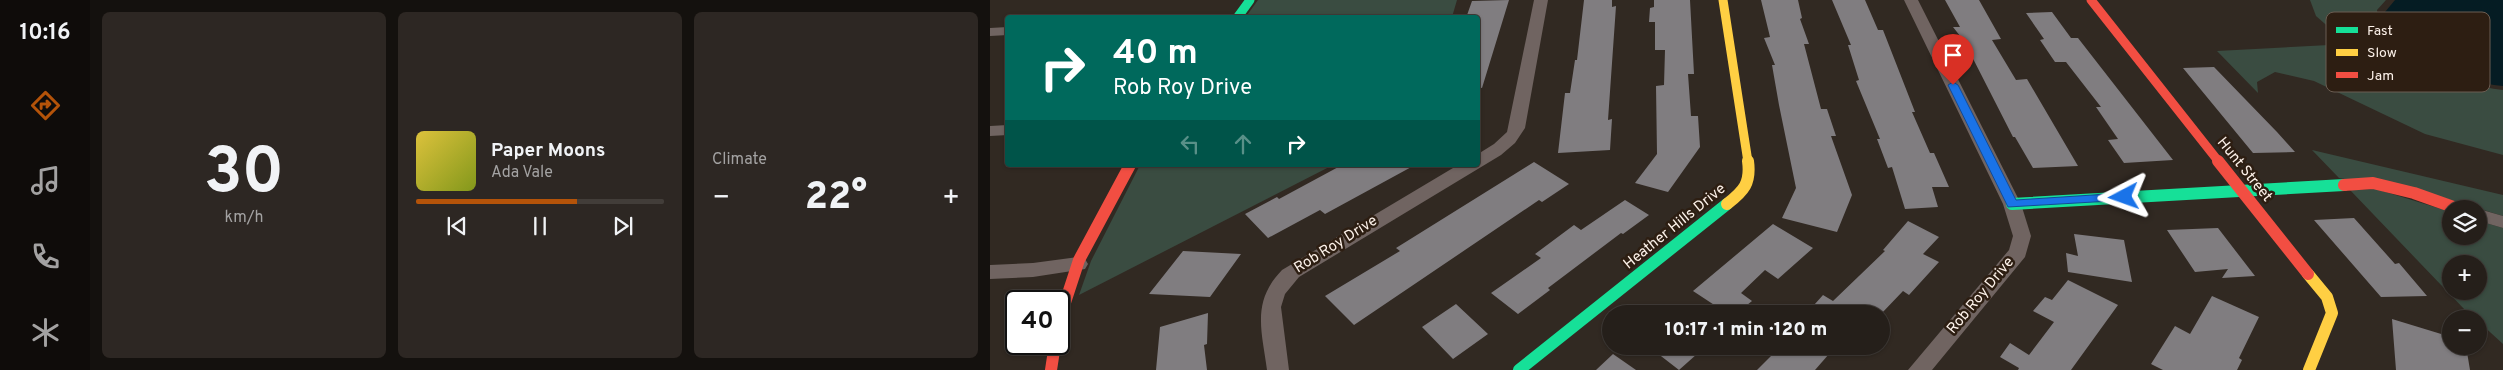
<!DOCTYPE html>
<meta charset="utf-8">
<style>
body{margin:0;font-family:Overpass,sans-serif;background:#2d2723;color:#f1f3f6;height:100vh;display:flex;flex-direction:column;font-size:19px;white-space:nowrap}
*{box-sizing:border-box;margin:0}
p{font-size:16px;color:#a3a2a2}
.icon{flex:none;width:28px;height:28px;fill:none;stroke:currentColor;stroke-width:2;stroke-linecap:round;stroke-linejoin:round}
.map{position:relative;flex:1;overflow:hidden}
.drawer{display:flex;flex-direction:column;gap:12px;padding:12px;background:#14110e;width:900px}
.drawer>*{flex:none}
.banner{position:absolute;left:15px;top:15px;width:475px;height:152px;border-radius:5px;box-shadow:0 1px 4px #0004,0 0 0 1px #423d39;background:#00695c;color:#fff;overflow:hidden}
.fabs{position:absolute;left:1452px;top:200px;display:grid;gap:10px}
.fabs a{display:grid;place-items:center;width:45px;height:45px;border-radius:50%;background:#251f1a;box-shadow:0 1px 4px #0004,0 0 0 1px #423d39;font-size:25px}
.speed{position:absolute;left:15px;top:290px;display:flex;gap:10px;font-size:25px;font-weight:700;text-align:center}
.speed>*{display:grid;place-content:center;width:65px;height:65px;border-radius:50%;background:#251f1a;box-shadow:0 1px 4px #0004,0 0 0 1px #423d39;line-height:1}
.speed .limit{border:2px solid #111;border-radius:8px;background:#fff;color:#111}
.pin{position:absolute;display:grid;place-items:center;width:42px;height:42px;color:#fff;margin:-51px -21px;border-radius:50% 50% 50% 0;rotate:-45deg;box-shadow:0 0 5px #0007}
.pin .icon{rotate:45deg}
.me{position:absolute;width:55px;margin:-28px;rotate:266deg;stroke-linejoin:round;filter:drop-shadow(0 0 4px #0008)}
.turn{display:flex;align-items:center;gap:18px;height:105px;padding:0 25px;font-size:22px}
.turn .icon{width:65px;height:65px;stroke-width:2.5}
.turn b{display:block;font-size:35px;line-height:42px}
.lanes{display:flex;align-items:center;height:48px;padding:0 25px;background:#0003;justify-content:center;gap:25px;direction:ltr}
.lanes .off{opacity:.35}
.big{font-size:38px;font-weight:800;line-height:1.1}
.drawer .card{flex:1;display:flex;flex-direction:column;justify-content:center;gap:8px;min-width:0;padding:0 18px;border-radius:8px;background:#2d2723}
.drawer .dial{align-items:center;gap:0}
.dial b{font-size:65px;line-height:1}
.song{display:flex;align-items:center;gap:15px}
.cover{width:60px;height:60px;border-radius:8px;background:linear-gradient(135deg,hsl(50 70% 55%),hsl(70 70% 35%))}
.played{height:5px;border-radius:2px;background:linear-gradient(90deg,#b45309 65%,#423d39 65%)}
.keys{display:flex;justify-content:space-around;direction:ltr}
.heat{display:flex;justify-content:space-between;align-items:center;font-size:28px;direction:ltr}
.drawer .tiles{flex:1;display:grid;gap:12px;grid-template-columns:repeat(3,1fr)}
.trip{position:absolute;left:612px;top:305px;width:288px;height:50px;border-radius:25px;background:#251f1a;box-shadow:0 1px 4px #0004,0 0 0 1px #423d39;font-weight:800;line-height:50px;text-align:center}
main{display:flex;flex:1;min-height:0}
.menu{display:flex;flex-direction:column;width:90px;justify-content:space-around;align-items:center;background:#0f0c0a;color:#a3a2a2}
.menu .icon{width:35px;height:35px}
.menu .on{color:#b45309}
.menu b{font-size:22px;color:#f1f3f6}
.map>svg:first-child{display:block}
</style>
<main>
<nav class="menu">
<b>10:16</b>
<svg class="icon on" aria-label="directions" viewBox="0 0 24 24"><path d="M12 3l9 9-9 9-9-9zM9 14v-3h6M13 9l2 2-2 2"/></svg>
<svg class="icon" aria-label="music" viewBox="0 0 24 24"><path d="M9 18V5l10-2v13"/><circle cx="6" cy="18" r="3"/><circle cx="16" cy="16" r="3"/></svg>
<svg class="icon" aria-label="phone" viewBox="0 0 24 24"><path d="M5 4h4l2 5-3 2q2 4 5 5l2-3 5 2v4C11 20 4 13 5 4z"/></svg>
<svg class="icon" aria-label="climate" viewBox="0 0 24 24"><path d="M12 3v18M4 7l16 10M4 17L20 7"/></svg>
</nav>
<section class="drawer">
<div class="tiles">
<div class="card dial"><b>30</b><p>km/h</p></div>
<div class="card">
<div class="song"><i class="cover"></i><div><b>Paper Moons</b><p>Ada Vale</p></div></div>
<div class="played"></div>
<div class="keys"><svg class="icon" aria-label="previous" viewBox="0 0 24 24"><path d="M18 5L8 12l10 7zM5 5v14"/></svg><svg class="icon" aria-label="pause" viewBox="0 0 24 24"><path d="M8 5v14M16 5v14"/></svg><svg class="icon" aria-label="next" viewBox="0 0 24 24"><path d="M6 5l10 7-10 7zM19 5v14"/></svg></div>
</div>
<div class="card"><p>Climate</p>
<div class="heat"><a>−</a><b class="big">22°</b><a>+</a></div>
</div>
</div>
</section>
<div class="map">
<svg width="1513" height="370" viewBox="0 0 1513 370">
<rect width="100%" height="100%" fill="#312922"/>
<!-- green -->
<path fill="#3a4c41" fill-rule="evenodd" d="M268,0H467L462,17L255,18Z
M1320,0H1396L1387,10L1391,34C1432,64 1461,84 1513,90V155L1435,134L1324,81L1285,72L1267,82L1268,93L1227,51L1358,44L1326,16Z
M1322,150L1513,195V216L1451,197L1349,178Z
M150,165H343L89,295L101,261Z
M1386,189L1461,212V236H1489V221L1513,228V344L1489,322V319H1485L1476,311L1360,190ZM1461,264H1489V291H1461Z"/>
<!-- water -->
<path fill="#051c23" d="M1405,0H1513V86C1464,81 1436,62 1398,33L1395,12Z"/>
<!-- building -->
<path fill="#807d80" d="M519,0L492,88L488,87V18H476L482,1Z
M594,0H622V7L626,6L618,120L622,119L620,150L568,153L575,93H580L585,60H587Z
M664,0H700L704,74H698L701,116H708L710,147L678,192L645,183L667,154L666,86L674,85L675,50H665V22H659L660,8L664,7Z
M771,0H808L812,18L810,19L819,44H814L831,109H837L846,136H841L862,195L847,232L792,218L806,188L789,105L782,65H785L774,38L780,37Z
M842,0H875L888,30H893L925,112H922L940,153H944L959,187H942L948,207L915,209L902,167L898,168L887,139H890L866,81L869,80L858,45H861Z
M955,0H989L1011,39L1002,40L1026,80L1037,79L1088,166L1043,168L1025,137H1023L974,41L963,27H970Z
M1062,12L1081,38H1088L1183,160L1134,163L1118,140L1128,139L1106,107H1111L1076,62H1065L1050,40L1054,39L1036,13Z
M1224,67L1287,132L1305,152L1263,153L1193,68Z
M544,162L579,184L552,202L549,200L364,325L335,296L410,251L406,248Z
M352,165H425L335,214L330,210L278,238L255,214L287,197L289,199Z
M635,200L659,215L633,234L631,233L558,288L560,290L528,314L501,293L551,258L545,254L584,225L591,230Z
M1364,218L1405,264L1409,263L1437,296L1391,297L1324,220Z
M918,221L949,237L933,254L949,262L919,295L913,291L891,314H816L833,295L843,301L895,251L893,250Z
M783,224L823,248L788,279L775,270L751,293L762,301L746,314H738L703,291Z
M1228,228L1258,267L1265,276L1232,278L1238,269L1205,272L1177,230Z
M1084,234L1134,240L1142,282L1078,272L1076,253L1088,256Z
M193,251L251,254L220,297L159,294Z
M1078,280L1128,305L1081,370H1028L1029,368L1010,357L1020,343L1039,355L1064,322L1043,311L1055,297L1062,300Z
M1222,296L1269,317L1249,358L1252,360L1247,370H1173L1161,364L1185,326L1200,334Z
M466,304L498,334L463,359L432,327Z
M218,313L217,344L214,345L217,370H166L170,327Z
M1402,319L1461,337V346H1476L1480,370H1406Z
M658,346H716L689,370Z
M791,346H846L825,370H767Z
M623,354L646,370H606Z"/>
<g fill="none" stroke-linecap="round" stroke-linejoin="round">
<!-- street -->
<path fill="#706461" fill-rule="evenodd" d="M544,0H558L535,128L525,143L511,155L309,277L295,294L291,307L299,370H277C272,331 261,302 292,270L468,165H488V154L504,144L517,132Z
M914,0H928L1031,204L1041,236L1035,257L942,370H918L1019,250L1023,236L1013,204Z
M18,27V35L0,36V28Z
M18,125V135L0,136V126Z
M1489,209L1513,216V228L1489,221Z
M88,257L95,259L98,264L95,269L43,277L0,279V265L43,263Z"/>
<!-- fast-far1 -->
<path stroke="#16e098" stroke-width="9" d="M247,18L260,0"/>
<!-- fast -->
<path stroke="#16e098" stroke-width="12" d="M1022,204L1354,185
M529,370L737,204"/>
<!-- slow-far1 -->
<path stroke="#ffcf43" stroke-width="9" d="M733,0L758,162"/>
<!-- slow -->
<path stroke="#ffcf43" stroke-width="12" d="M737,204C754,191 761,183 758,161
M1318,274L1337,297L1342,313L1319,370"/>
<!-- jam-far1 -->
<path stroke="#f24e42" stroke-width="9" d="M1101,0L1229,162"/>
<!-- jam -->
<path stroke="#f24e42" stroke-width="12" d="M1228,161L1318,274
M1354,185L1383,183L1424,193L1469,209
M69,321L89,260L140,165
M61,370L65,344"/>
</g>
<!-- route -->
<path fill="#1a73e8" stroke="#114b97" d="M963,82L968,85L1026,200L1134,193L1138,194V200L1018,207L958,85Z"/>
<g text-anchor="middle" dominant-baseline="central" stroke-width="5" stroke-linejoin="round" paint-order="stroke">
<!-- street labels -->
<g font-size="15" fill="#fcf1e9" stroke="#2d1e12">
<text transform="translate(1254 170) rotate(51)">Hunt Street</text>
<text transform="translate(685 227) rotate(-39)">Heather Hills Drive</text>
<text transform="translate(346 245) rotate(-32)">Rob Roy Drive</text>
<text transform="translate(991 296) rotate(-50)">Rob Roy Drive</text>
</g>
</g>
<!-- legend -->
<rect x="1336" y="12" width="164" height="80" rx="8" fill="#2d1e12" stroke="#6b5d52" stroke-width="1"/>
<rect x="1346" y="27" width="22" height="6" fill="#16e098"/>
<rect x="1346" y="49" width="22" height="7" fill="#ffcf43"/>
<rect x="1346" y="72" width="22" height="6" fill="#f24e42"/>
<g font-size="14" fill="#fcf1e9">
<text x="1377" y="35">Fast</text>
<text x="1377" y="57">Slow</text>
<text x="1377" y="80">Jam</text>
</g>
</svg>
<div class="fabs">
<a><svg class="icon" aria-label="layers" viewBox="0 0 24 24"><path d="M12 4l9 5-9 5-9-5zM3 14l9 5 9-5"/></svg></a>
<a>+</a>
<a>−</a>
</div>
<div class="speed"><div class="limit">40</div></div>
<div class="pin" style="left:963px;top:85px;background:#d93025"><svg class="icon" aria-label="arrive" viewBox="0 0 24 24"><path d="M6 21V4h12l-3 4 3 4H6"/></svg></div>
<svg class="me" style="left:1134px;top:197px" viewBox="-20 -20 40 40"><path d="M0-17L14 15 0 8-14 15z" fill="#1a73e8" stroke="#fff" stroke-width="4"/></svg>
<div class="trip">10:17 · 1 min · 120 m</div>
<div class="banner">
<div class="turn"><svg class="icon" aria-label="right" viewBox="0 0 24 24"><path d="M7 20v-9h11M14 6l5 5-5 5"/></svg><div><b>40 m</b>Rob Roy Drive</div></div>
<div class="lanes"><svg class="icon off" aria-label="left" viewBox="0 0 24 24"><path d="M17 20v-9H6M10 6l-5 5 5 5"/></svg><svg class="icon off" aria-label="ahead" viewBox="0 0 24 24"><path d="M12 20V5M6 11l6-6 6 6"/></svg><svg class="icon" aria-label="right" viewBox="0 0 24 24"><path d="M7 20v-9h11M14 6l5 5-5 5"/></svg></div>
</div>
</div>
</main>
